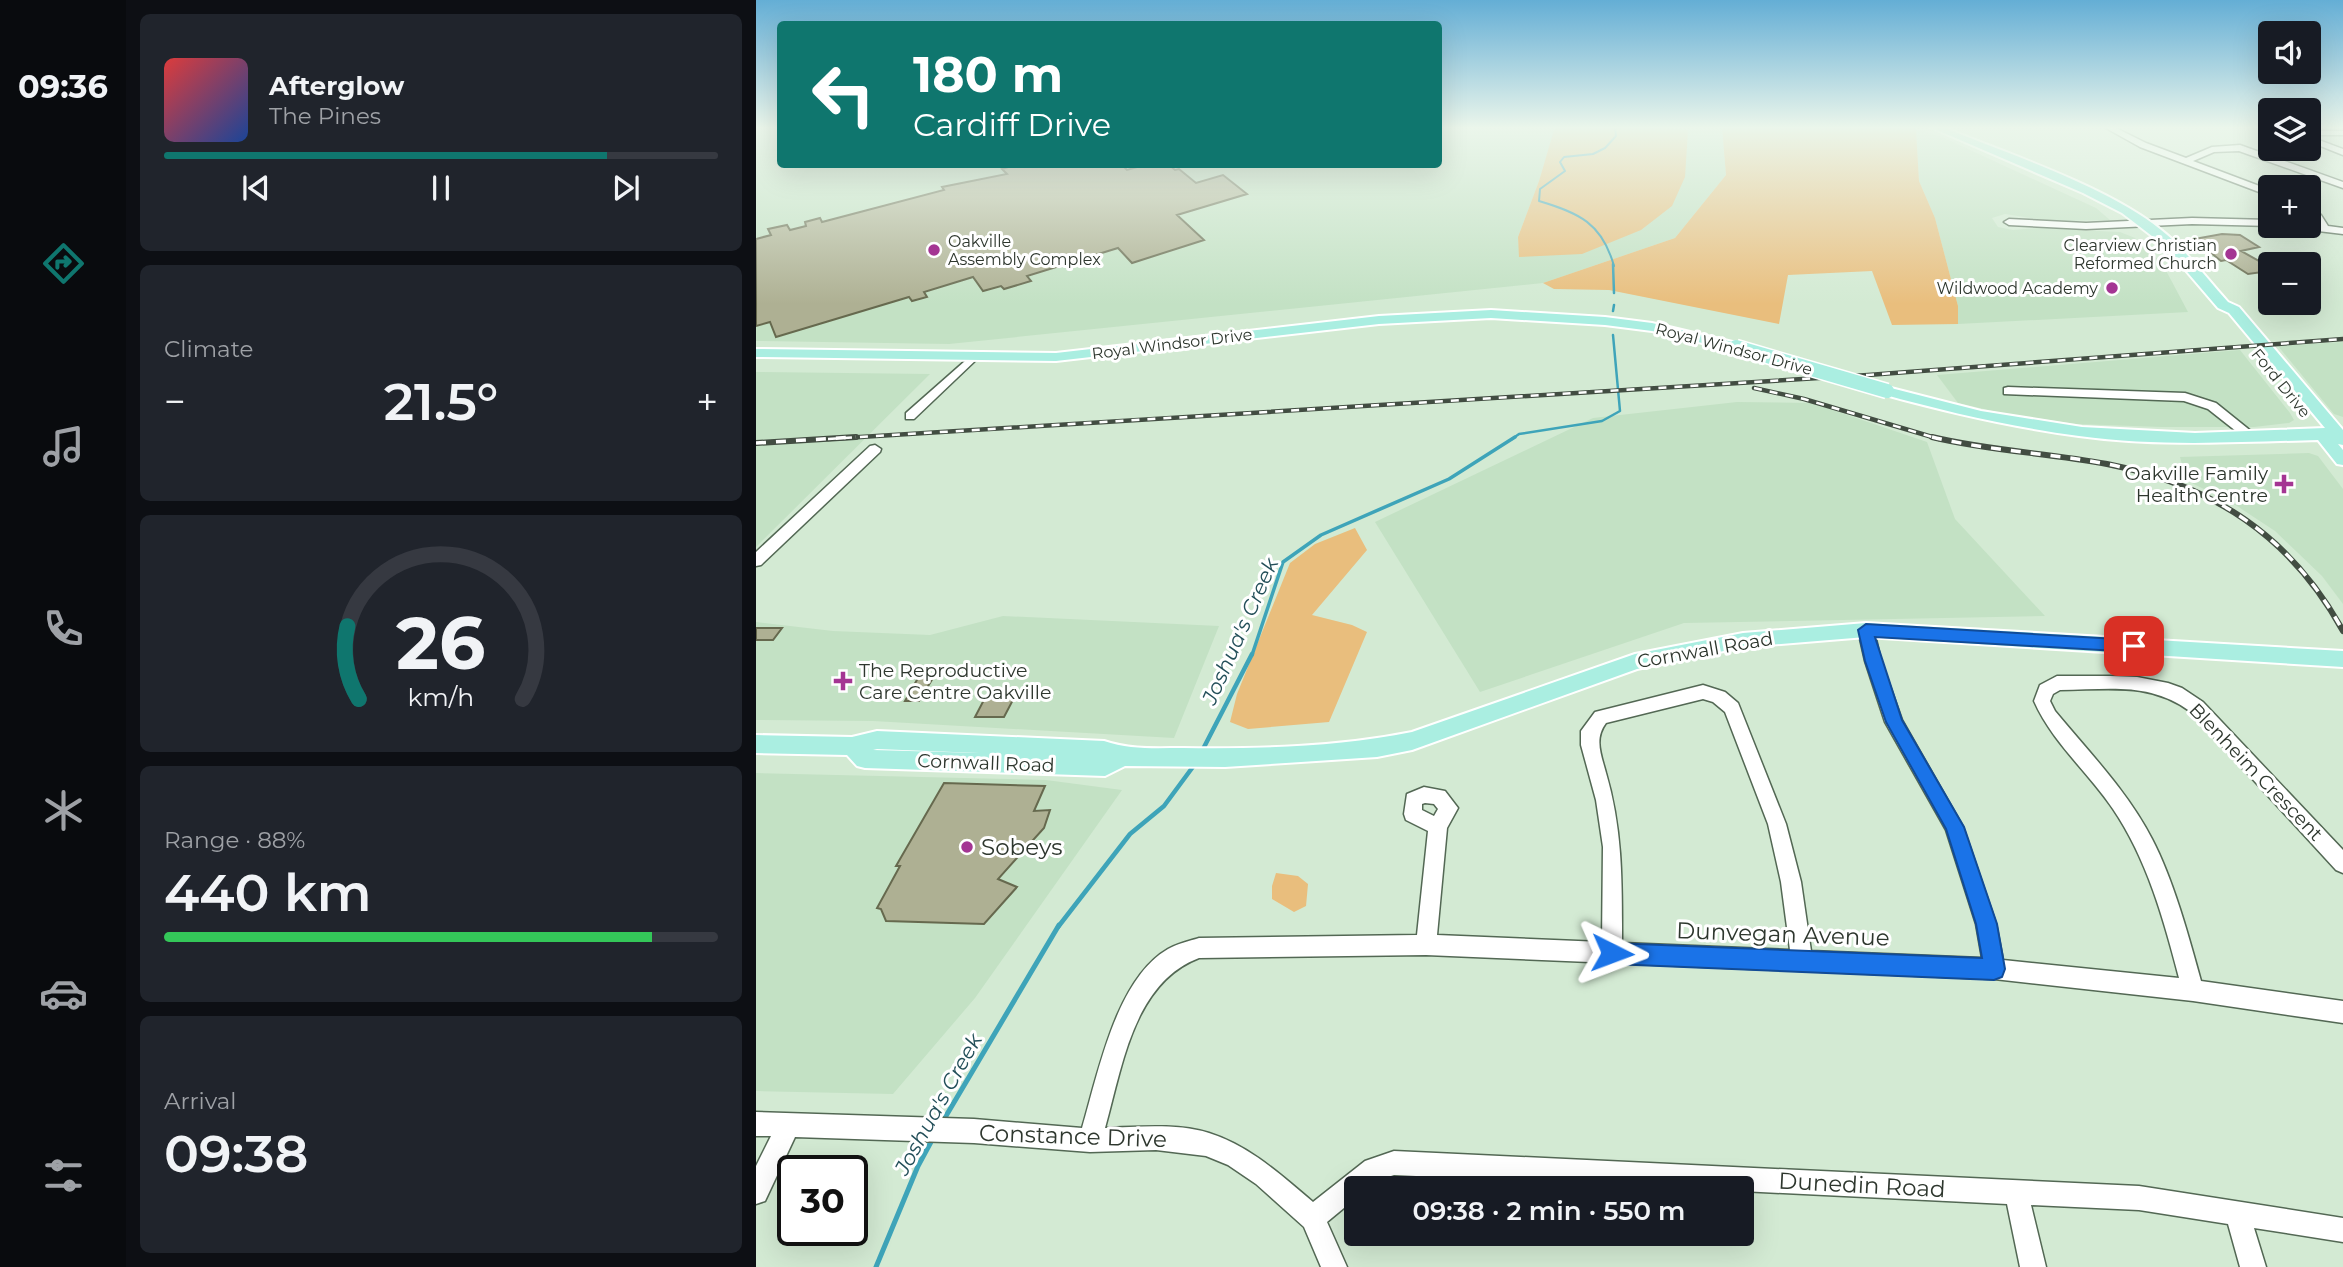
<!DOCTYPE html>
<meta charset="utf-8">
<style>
body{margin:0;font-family:Montserrat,sans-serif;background:#20242c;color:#f1f3f6;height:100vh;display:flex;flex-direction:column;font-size:26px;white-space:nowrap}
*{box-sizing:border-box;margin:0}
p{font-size:23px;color:#9ea1a6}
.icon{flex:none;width:38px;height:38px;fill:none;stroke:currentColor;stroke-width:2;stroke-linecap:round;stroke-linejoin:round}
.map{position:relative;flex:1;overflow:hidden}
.drawer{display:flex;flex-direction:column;gap:14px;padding:14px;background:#0d0f14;width:630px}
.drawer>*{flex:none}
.top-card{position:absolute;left:21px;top:21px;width:665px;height:147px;border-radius:7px;box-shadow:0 7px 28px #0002;background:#0f766e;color:#fff;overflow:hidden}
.controls{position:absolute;left:1502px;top:21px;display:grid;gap:14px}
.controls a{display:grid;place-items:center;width:63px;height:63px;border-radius:7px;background:#171b24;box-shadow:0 7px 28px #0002;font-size:35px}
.speed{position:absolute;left:21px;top:1155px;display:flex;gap:14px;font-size:35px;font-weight:700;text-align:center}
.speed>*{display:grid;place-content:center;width:91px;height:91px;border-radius:50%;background:#171b24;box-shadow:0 7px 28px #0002;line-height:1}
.speed .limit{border:4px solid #111;border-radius:10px;background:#fff;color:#111}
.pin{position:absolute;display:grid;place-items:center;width:60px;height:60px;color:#fff;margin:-30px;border-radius:14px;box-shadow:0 4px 10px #0006}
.me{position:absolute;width:77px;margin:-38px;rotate:93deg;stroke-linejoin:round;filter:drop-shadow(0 0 5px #0008)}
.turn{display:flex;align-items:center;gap:24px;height:147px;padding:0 21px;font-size:32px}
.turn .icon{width:91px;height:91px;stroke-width:2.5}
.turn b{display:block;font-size:49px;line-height:60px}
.big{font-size:52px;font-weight:600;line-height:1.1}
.drawer .card{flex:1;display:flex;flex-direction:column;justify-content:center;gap:10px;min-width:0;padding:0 24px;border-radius:10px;background:#20242c}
.drawer .dial{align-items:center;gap:0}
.dial svg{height:182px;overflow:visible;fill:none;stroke:#363941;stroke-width:7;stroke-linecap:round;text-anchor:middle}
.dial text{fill:#f1f3f6;stroke:none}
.song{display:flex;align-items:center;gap:21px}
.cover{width:84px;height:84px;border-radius:10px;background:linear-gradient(135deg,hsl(0 70% 55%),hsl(220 70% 35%))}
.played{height:7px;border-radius:4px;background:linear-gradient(90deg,#0f766e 80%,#363941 80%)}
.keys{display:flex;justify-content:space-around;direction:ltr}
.heat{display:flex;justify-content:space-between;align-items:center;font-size:38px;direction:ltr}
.charge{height:10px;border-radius:5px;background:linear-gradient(90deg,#34c759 88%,#363941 0)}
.trip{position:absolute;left:588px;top:1176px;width:410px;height:70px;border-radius:7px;background:#171b24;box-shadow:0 7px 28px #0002;font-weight:600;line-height:70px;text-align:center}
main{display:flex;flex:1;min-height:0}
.tabs{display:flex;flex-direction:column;width:126px;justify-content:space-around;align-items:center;background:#090b0e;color:#9ea1a6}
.tabs .icon{width:49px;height:49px}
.tabs .on{color:#0f766e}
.tabs b{font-size:32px;color:#f1f3f6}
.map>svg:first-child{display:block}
</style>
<main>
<nav class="tabs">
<b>09:36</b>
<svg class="icon on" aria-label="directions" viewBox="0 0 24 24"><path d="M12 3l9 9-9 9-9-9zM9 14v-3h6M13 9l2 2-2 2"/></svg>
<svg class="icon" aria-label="music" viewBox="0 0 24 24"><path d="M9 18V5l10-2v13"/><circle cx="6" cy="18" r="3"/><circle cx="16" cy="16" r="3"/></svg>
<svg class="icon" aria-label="phone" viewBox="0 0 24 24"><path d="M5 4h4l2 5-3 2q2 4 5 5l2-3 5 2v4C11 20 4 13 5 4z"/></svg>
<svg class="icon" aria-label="climate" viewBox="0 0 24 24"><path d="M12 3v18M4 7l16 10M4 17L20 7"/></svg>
<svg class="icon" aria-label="car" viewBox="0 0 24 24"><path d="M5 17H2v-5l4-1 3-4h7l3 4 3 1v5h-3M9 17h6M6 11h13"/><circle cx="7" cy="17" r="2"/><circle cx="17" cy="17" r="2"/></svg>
<svg class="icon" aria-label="filters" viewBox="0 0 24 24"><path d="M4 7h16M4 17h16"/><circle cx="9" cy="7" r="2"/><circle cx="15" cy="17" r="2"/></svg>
</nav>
<section class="drawer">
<div class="card">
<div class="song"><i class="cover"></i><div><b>Afterglow</b><p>The Pines</p></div></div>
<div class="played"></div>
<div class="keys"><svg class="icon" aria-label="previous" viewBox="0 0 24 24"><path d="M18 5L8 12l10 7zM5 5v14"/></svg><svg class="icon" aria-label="pause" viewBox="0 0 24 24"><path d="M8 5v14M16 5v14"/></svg><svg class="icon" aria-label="next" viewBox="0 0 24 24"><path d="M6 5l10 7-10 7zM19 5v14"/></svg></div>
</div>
<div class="card"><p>Climate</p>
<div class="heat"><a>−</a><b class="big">21.5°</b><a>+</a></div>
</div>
<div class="card dial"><svg viewBox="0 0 100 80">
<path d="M14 69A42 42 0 1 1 86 69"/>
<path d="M14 69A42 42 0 0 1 9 37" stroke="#0f766e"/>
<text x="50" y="56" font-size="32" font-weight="700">26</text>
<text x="50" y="72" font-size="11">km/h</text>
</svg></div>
<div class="card"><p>Range · 88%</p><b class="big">440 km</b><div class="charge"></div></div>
<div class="card"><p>Arrival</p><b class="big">09:38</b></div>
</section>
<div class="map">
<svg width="1587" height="1267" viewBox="0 0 1587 1267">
<rect width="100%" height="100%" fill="#d3ead3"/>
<!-- built -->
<path fill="#c3e1c4" d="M0,127H24V164H682L683,127H802L798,131L783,181L762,237L764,257L932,130L897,127H966L970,175L919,238L787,283L193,344L0,341Z
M1160,129L1186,137L1340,208L1354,220L1293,221L1249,214L1236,218L1242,227L1257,230L1281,228L1364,232L1379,238L1406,263L1432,312L1202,324V306L1179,218L1163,181Z
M1587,342V417L1578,414L1522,346Z
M1484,350L1534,413L1538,420L1533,423L1498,427H1406L1320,424L1245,413L1202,403L1181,375Z
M0,372L174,374L0,547Z
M981,402L1056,403L1171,442L1199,519L1289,616L928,623L724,692L619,522L837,418Z
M1553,453L1562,456L1587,489V604L1566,576L1519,531L1481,506L1430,480L1424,457Z
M247,616L463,626L418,738L117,721L0,720V622L77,631L174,635Z
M0,773L290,780L366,790L219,998L137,1094L0,1091Z"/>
<!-- green -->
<path fill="#e9be7d" d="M802,127H897L932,130L929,177L916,206L885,230L826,254L763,257L762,237L783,181L798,130Z
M966,127H1156L1160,129L1163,181L1179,218L1202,306V324L1136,325L1116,271L1032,275L1023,324L853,290L798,289L787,283L919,238L970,175Z
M599,528L611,550L556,615L596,625L611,632L573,722L492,729L474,722L481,694L534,563L559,544Z
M520,873L542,876L552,884L550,906L538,912L516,899V886Z"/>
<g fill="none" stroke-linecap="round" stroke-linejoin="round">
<!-- stream-far4 -->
<path stroke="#3ea4b9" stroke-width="2" d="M858,266C846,223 823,213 783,201L784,189L809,171L804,162L808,157L837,154L849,148L860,136L859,127"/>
<!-- stream-far3 -->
<path stroke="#3ea4b9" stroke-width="2.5" d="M857,264L858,293
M857,311L858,305
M756,439L763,434L846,421L864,411L857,335"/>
<!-- stream-far2 -->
<path stroke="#3ea4b9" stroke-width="3.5" d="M496,655L527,562L565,535L693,479L759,437"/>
<!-- stream-far1 -->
<path stroke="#3ea4b9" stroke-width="4.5" d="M446,751L496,654
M302,927L374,834L408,806L439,764"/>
<!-- stream -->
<path stroke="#3ea4b9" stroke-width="5" d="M187,1121L303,925
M120,1267L162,1166L176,1140"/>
</g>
<!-- building -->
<path fill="#aeb093" stroke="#66694e" stroke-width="2" d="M262,164H365L371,170L392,164H412L419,170L423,169L440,183L467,175L491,194L421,215L448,240L376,263L362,248L271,276L275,281L248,289L245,286L227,291L217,277L168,292L171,297L156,301L153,297L20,337L14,322L0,326V239L15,235L12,229L31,225L34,230L50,226L49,222L64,218L66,222L188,190L186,187L251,174L246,169Z
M1466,234L1484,235L1503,247L1485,251L1514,267V271L1492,274L1470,260L1465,261L1438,239Z
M0,628H26L17,640H0Z
M162,678H177L163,701H149Z
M230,696H259L248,717H219Z
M188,783L289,786L278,811L294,810L288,828L242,879L261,887L228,924L130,921L125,909L121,908L144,866H140Z"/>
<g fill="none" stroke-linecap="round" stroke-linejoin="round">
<!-- minor casing -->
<g stroke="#536854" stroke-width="3">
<path id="minor" d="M1348,127H1358L1390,143L1430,158L1456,147L1484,145L1587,182V188L1483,151L1458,152L1437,161L1514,190V196L1511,195L1384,147Z
M1552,131H1587V135H1552Z
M1552,136L1587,149V155L1552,141Z
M1552,206L1565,215L1572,226L1587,228V234L1537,228L1535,226L1561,225L1552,214Z
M1436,218L1514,220L1515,226L1436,224L1330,229L1253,225L1248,222L1253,219L1330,223Z
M217,354L221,355V359L158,419H150V413Z
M1252,387L1429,393L1460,403L1501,436L1500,439H1490L1452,409L1428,401L1248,394V388Z
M119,445L125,449L124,452L5,565L0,566V552L114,446Z
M1110,624L1116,626L1118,630L1125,661L1146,720L1207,827L1240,924L1247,960L1423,978C1408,920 1391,859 1357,809C1332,772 1296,742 1278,701L1284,685L1301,676H1354L1381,677L1412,683L1426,688L1447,702L1587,850V873L1580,870L1435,712C1393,681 1352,690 1304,690L1297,694L1294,701L1299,711C1333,752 1372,792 1396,839C1417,879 1433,937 1445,981L1587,1001V1023L1437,1001L1238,979L670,955L443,958C377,983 366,1068 349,1128C382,1127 421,1123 453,1133C494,1146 525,1175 557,1202L609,1161L638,1151L1383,1186L1587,1218V1242L1498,1228L1510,1267H1484L1472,1224L1383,1210L1275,1205L1290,1267H1264L1251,1204L985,1191V1188H921L638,1175C623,1179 616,1188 600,1188V1198L571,1222L591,1267H565L548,1227L500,1184L472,1165L450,1156L400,1150L334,1152L218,1143L39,1137L9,1201L0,1204V1166L15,1136H0V1112L218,1119L326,1128C342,1074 360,979 412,949C421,944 433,941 443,938L661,935L672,831L650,820L648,814L651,794L668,787L689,791L702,808L691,828L681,935L846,942L847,847L840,800L825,745V731L839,712L947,685L969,692L982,703L1030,824L1045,882L1055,951L1226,958L1220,924L1190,830L1129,722L1109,661L1102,630L1104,626ZM947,699L957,702L969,712L1012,824L1025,882L1034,950L866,943C866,884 867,831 850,773C845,754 838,739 850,723ZM669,803L678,804L682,809L678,816L666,810V804Z"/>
</g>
<!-- major casing -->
<g stroke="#fff" stroke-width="4">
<path id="major" d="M1174,127H1187C1256,156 1365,190 1418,241C1437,260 1454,282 1472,302L1483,307L1587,430V445L1582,444L1587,450V465L1581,464L1562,440C1483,442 1402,447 1323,436C1256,427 1191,412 1126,394L1124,391L1131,387L1225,411L1326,427L1439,433L1569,428L1473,313L1462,308L1409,246L1366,213L1327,193Z
M735,310L849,317L896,323L985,344L987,347L980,351L896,331L849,325L735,318L623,324L300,361L0,357V349L300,353L623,316Z
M1110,623L1587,651V667L1110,637L987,647L881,669L656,750L621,757L469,767L369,766L349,776L109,768L101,766L91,755L0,753V735L96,737L121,731L348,741C374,750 400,748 427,748C502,749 582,747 656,732L879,654L987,633ZM121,749L223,753L117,750Z"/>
</g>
<!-- minor -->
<use href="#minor" fill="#fff" fill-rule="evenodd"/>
<!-- major -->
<use href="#major" fill="#aaeee1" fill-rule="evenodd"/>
<!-- rail-far1 casing -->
<g stroke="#424d42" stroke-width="4.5">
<path id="rail-far1" d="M998,388L1048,399L1183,439
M72,439L1112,375L1587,339"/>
</g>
<!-- rail casing -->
<g stroke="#424d42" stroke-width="6">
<path id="rail" d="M1176,437C1234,451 1293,453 1351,464C1457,485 1535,536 1587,631
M0,443L100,437"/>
</g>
<!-- rail-far1 -->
<use href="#rail-far1" stroke="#fff" stroke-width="2.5" stroke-dasharray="8" stroke-linecap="butt"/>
<!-- rail -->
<use href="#rail" stroke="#fff" stroke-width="3.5" stroke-dasharray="10" stroke-linecap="butt"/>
<!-- major-bridge casing -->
<g stroke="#fff" stroke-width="17" stroke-linecap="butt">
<path id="major-bridge" d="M980,347L1131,391"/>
</g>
<!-- major-bridge -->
<use href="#major-bridge" stroke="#aaeee1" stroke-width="14"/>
</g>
<!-- sky -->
<linearGradient id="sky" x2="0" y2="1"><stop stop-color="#64aed5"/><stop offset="0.42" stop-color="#ebf6eb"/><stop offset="1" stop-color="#ebf6eb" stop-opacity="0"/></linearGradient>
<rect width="1587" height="304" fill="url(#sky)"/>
<!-- route -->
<path fill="#1a73e8" stroke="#114b97" stroke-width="2" d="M1110,624L1378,640L1386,646L1378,652L1119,637L1146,720L1208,827L1241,924L1249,969L1246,977L1238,980L856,964L848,961L845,953L848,946L856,943L1226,958L1220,924L1190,829L1130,722L1109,661L1102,630Z"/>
<!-- markers -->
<g fill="#a43593" stroke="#fff" stroke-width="2.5">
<circle cx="178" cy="250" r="7"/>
<circle cx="1475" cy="254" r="7"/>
<circle cx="1356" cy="288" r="7"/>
<path d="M1524.5 473.5h7v7h7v7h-7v7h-7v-7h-7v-7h7z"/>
<path d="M83.5 670.5h7v7h7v7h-7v7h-7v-7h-7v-7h7z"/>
<circle cx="211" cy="847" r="7"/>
</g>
<g text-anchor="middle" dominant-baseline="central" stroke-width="6" stroke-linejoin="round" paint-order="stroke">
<!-- far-poi labels -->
<g font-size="16" fill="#2e372e" stroke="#fff" text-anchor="end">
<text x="192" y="241" text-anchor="start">Oakville<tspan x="192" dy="18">Assembly Complex</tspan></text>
<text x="1461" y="245">Clearview Christian<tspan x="1461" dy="18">Reformed Church</tspan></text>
<text x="1342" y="288">Wildwood Academy</text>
</g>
<!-- far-street labels -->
<g font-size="16" fill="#2e372e" stroke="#fff">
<text transform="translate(416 344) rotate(-7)">Royal Windsor Drive</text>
<text transform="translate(978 349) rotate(15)">Royal Windsor Drive</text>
<text transform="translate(1525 383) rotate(51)">Ford Drive</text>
</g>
<!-- poi labels -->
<g font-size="19" fill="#2e372e" stroke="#fff" text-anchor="end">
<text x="1512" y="473">Oakville Family<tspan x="1512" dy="22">Health Centre</tspan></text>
<text x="103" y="670" text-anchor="start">The Reproductive<tspan x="103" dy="22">Care Centre Oakville</tspan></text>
</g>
<!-- street labels -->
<g font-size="19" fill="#2e372e" stroke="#fff">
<text transform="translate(949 650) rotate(-10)">Cornwall Road</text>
<text transform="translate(230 763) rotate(2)">Cornwall Road</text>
<text transform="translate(1500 772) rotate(46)">Blenheim Crescent</text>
</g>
<!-- water labels -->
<g font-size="21" font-style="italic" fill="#234f59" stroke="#fff">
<text transform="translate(484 631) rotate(-66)">Joshua's Creek</text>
<text transform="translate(182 1104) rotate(-61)">Joshua's Creek</text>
</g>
<!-- near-poi labels -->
<g font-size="23" fill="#2e372e" stroke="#fff" text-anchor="start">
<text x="225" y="847">Sobeys</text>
</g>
<!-- near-street labels -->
<g font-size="23" fill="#2e372e" stroke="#fff">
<text transform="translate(1027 934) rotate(2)">Dunvegan Avenue</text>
<text transform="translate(317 1136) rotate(2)">Constance Drive</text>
<text transform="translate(1106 1185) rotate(3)">Dunedin Road</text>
</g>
</g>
</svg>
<div class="controls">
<a><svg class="icon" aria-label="sound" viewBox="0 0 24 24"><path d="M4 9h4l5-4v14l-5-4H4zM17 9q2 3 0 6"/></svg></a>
<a><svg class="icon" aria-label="layers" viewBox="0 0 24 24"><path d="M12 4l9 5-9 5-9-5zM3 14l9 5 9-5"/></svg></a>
<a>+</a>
<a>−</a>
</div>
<div class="speed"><div class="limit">30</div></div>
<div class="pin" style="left:1378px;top:646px;background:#d93025"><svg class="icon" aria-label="arrive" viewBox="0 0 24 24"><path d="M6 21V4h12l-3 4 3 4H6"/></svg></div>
<svg class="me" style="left:856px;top:953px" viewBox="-20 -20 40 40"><path d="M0-17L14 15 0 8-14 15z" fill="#1a73e8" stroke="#fff" stroke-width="4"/></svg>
<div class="trip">09:38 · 2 min · 550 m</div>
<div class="top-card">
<div class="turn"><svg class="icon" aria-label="left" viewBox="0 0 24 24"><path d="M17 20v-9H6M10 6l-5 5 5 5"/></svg><div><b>180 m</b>Cardiff Drive</div></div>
</div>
</div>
</main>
